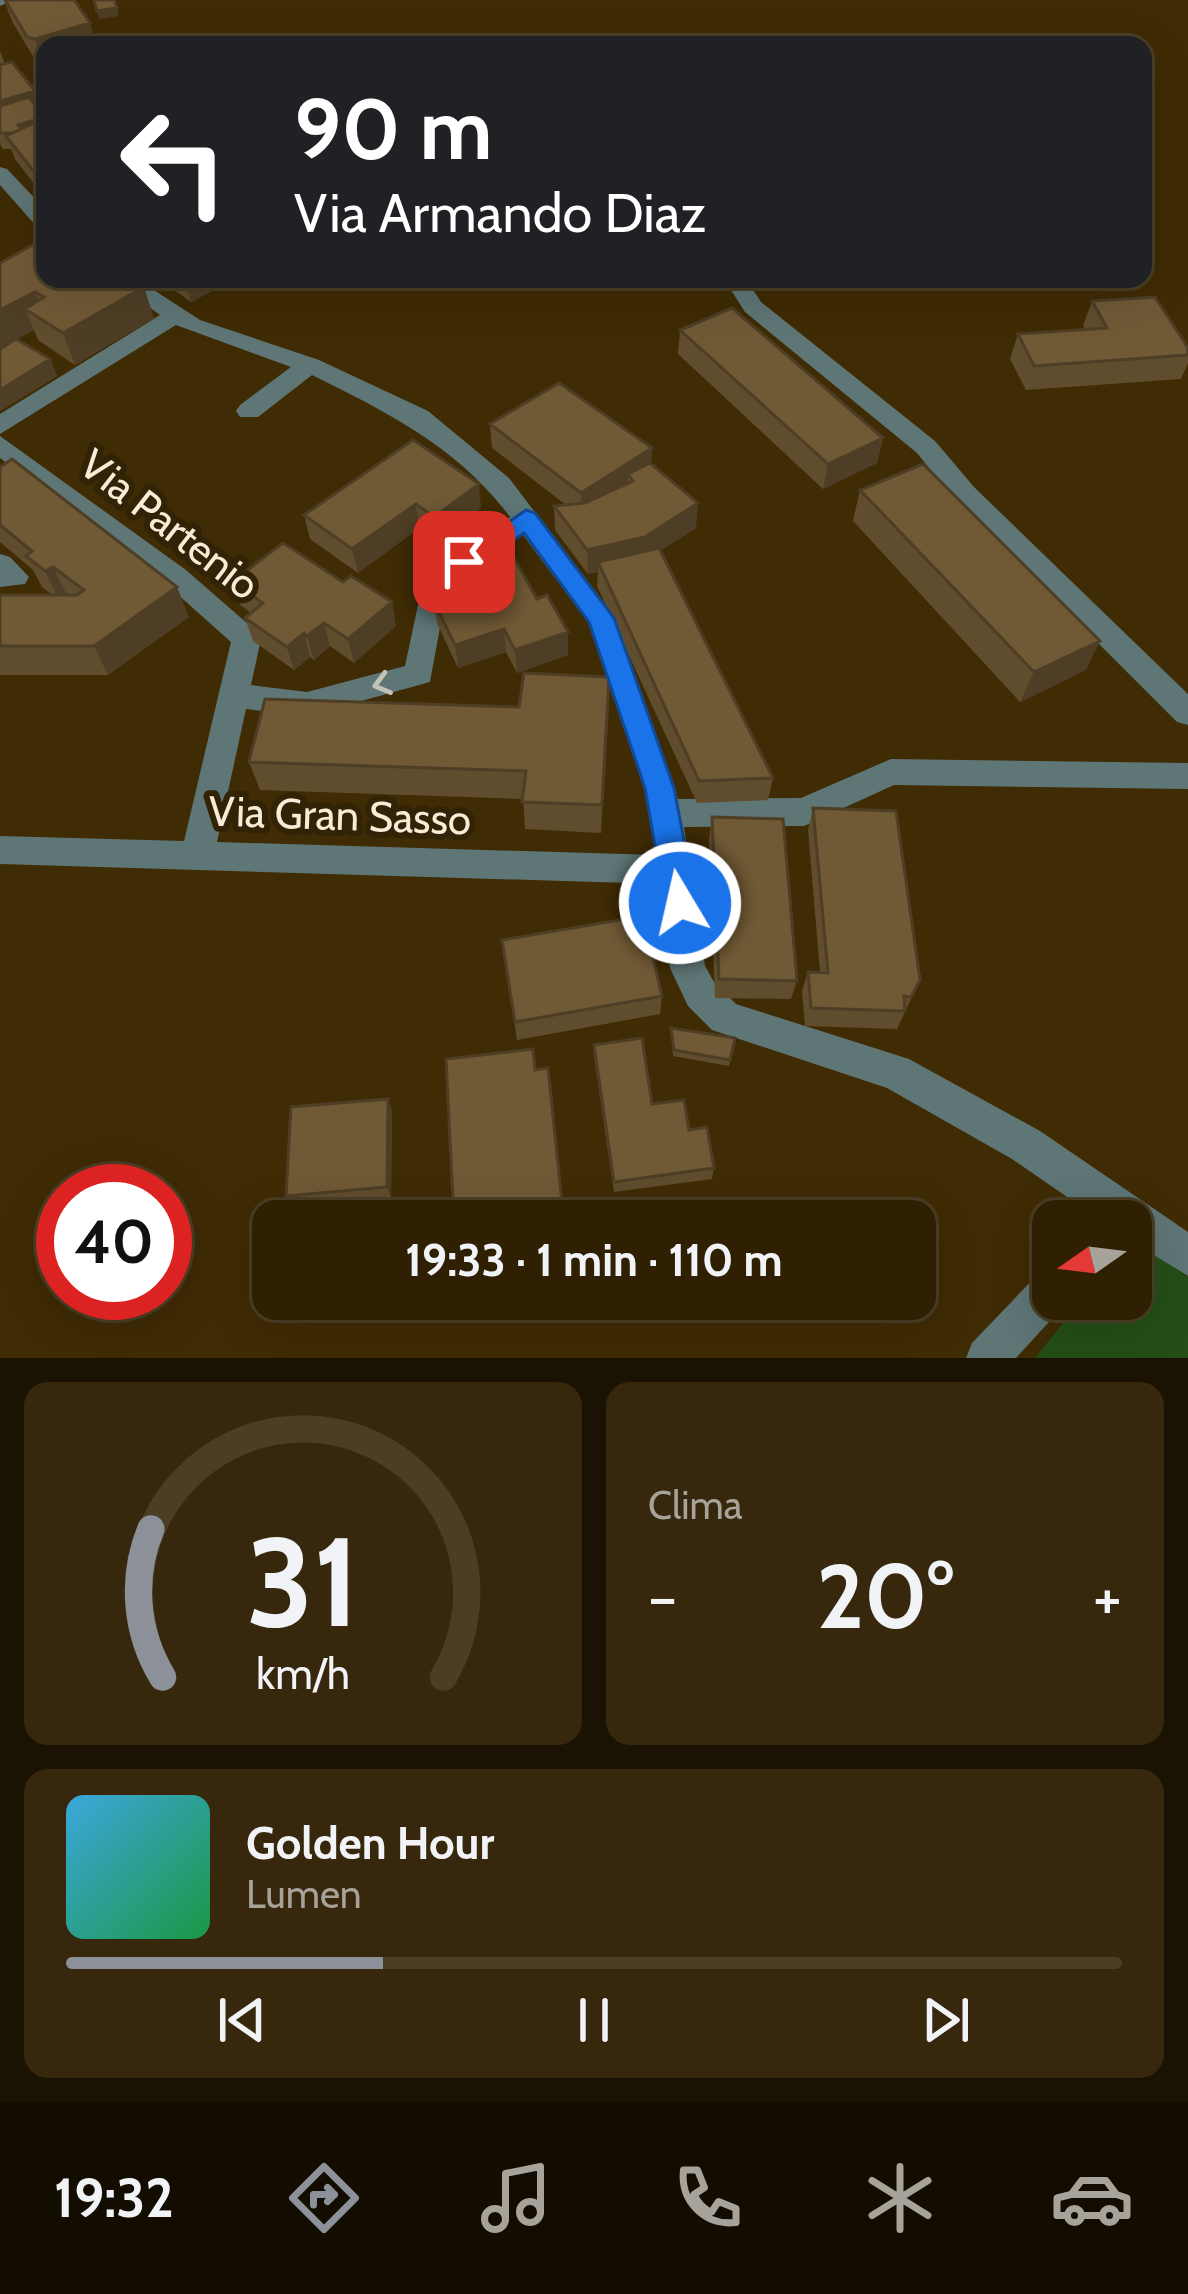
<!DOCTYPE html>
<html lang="it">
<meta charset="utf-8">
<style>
body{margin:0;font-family:Cabin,sans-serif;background:#37280d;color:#f1f3f6;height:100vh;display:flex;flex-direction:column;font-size:45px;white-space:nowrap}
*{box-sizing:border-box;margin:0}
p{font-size:39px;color:#a7a39a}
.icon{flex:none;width:66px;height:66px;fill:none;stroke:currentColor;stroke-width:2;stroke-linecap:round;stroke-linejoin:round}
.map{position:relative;height:1358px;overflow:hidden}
.sheet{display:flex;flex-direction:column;gap:24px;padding:24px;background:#1a1202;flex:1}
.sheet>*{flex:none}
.hud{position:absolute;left:36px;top:36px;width:1116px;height:252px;border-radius:24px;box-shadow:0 12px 48px #0002,0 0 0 3px #4a3e25;background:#202124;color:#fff;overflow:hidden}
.needle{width:78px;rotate:256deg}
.buttons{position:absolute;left:1032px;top:1200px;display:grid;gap:24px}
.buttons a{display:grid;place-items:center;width:120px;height:120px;border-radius:24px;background:#2f2003;box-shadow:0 12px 48px #0002,0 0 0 3px #4a3e25;font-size:60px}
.speed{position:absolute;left:36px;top:1164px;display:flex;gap:24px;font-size:60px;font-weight:700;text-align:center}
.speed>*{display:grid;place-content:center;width:156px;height:156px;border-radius:50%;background:#2f2003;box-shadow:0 12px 48px #0002,0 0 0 3px #4a3e25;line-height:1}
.speed .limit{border:18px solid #d22;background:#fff;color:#111}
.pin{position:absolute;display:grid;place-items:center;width:102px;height:102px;color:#fff;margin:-51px;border-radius:24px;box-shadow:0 6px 18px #0006}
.me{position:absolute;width:132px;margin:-66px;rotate:351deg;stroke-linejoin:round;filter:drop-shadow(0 0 9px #0008)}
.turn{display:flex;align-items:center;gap:42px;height:252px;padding:0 60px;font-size:54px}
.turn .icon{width:156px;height:156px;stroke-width:2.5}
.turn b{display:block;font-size:84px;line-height:102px}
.big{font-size:90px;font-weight:800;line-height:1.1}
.sheet .card{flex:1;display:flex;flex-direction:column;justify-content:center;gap:18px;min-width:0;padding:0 42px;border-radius:24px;background:#37280d}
.sheet .dial{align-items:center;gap:0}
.dial svg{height:312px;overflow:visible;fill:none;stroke:#4a3e25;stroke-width:7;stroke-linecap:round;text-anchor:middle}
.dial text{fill:#f1f3f6;stroke:none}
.song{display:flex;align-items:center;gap:36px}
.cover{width:144px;height:144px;border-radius:18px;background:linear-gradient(135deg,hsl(200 70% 55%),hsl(140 70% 35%))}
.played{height:12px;border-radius:6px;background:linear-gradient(90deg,#8c9099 30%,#4a3e25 30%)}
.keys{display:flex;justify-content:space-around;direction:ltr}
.heat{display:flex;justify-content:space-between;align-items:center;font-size:66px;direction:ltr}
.sheet .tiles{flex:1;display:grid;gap:24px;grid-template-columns:1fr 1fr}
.card:last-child{grid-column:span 2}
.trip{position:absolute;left:252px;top:1200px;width:684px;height:120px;border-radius:24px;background:#2f2003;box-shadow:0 12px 48px #0002,0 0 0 3px #4a3e25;font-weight:800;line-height:120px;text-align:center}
.menu{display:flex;height:192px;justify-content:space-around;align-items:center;background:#130d01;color:#a7a39a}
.menu .icon{width:84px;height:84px}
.menu .selected{color:#8c9099}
.menu b{font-size:54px;color:#f1f3f6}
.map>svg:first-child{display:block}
</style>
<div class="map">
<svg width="1188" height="1358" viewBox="0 0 1188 1358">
<rect width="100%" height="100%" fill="#3f2b04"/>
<!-- green -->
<path fill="#244e16" d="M1131,1239L1188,1277V1358H1035L1082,1299H1131Z"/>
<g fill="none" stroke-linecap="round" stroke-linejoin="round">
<!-- minor -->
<path fill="#5f7676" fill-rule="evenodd" d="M0,0H13L0,6Z
M0,167L7,169L45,209V228L37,227L0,185Z
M111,279H137L200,320L319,360L428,411L509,478L615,618L678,799L801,798L891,759L1188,763V789L894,785L804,826L684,827L705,966L714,982L736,1004L909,1059L1040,1131L1188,1232V1276L1131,1241V1221H1102L1012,1159L887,1088L712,1030L688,1006L670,968L662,884L0,864V836L184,841L231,642L166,584L0,458V436L186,570L256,631L261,639L251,685L307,692L405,666L424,577L510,517C459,448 387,412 312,375L258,417H240L236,411L240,405L291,367L176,325L0,434V414L160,315ZM523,535L588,622L644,788L657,855L217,842L246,709L307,716L430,682L447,589Z
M724,279H746L761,302L935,441L974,487L1188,694V725L1177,722L956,501L917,453L745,312Z
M0,554L10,557L29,577L25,584L0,587Z
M1053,1268V1299H1070L1016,1358H966L972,1343L1038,1274Z"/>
</g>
<!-- wall -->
<path fill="#604d2e" d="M4,0H74L43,62L35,60L12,21Z
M0,51L5,64L41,107L37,108L45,119V198L15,159L11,149H3L0,144Z
M0,263L154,318L75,365L38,340L34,330L17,339L50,359L57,376L0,411Z
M159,279H226L227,283L191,302Z
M1092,301L1188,348V363L1181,379L1026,390L1010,359L1018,334L1085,329L1083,326Z
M680,330L883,438L877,463L823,489L678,354Z
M490,424L651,464L696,528L661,550L773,778L768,800L697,803L597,586L598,572L588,574L555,530L554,506L566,505L492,448Z
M413,440L481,508L438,541L419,528L358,573L310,539L304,515Z
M0,467L189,617L108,675H0V595H52L42,587L33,570L0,542Z
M860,490L1086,670L1020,702L853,521Z
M449,563L537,599L568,632V655L517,673L506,652L458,668L437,623L433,600L455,593L452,587Z
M232,582L396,626L354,663L330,646L314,660L310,657L294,670L253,641L245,618L251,613L240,605Z
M609,677L601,833L525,829L523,799L260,790L249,762L519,707Z
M813,808L920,980L897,1029L805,1026L802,991L808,972H820L808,830Z
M712,817L797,981L791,999L715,998L709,839Z
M502,940L662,996L660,1014L517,1040Z
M671,1028L735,1038L729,1066L673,1056Z
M594,1045L652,1104L689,1130L714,1168L712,1179L614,1192L594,1057Z
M392,1110L391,1197L292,1205L286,1196Z
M458,1299H563L564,1302L463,1315Z"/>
<!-- shaded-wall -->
<path fill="#4e3e25" d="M117,8L119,16L99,19L97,11Z
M90,23L96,45H45V61L43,62L35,39Z
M35,91L41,107L0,119V101Z
M44,117L45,135L26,141L18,125Z
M197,279H226L227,283L191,302L186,285Z
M144,287L154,318L75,365L63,333Z
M35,292L47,323L25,309L34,330L0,348V310Z
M50,359L57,376L0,411V390Z
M883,438L877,463L823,489L828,464Z
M652,448L651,472L628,474V487L581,517V493Z
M479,484L481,508L438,541L434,517Z
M698,503L696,528L644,561L598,562V572L588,574L587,550Z
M416,504L419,528L358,573L352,549Z
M53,567L68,597L60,601L45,571Z
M177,587L189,617L108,675L94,646Z
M392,602L396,626L354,663L348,639Z
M324,623L330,646L314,660L307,636Z
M504,629L506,652L458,668L455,645Z
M568,632V655L517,673L515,650Z
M304,633L310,657L294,670L287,647Z
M1100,641L1086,670L1020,702L1034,672Z
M609,677V706L601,833L602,805Z
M388,1099L392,1110L391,1197L387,1187Z"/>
<!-- building -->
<path fill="#705935" stroke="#4e3e25" stroke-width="3" d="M5,0H74L90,23L35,39L27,37Z
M94,0H114L117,8L97,11Z
M12,62L35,91L0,101V65Z
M29,97L44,117L18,125L21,129L13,133H0V106Z
M32,124L45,128V186L6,136Z
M45,238V279H130L144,287L63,333L25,309L44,297L35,292L0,310V263Z
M177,279H197L186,285Z
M1155,297L1188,348V355L1034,366L1018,334L1107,328L1092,301Z
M732,308L883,438L828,464L680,330Z
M16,339L50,359L0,390V349Z
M559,383L652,448L581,493L490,424Z
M413,440L479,484L434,517L416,504L352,549L304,515Z
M12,459L177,587L94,646H0V595H77L84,590L53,567L45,571L26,556L32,551L0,525V467Z
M650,463L698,503L645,537L587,550L554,506L585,503L633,481L628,474Z
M923,464L1100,641L1034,672L860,490Z
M283,543L343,582L351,576L392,602L348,639L324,623L307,636L304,633L287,647L245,618L263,603L232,582Z
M507,545L537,599L547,595L568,632L515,650L504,629L455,645L433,600L463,590L449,563Z
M659,548L773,778L699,781L598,562Z
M524,673L609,677L602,805L522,802L526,771L249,762L265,699L519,707Z
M813,808L896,811L920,980L911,997L904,996L905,1011L811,1008L808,972L828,973Z
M712,817L783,819L797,981L719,979Z
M643,916L662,996L515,1022L502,940Z
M671,1028L735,1038L730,1060L674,1050Z
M642,1038L652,1104L684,1100L689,1130L707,1127L714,1168L614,1182L594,1045Z
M533,1049L535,1070L548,1068L564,1221H454L446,1059Z
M388,1099L387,1187L286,1196L291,1107Z
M458,1299H496L458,1304Z"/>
<!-- one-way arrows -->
<defs><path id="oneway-chevron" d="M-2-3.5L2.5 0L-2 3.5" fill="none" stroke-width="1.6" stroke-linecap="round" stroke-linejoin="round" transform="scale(3)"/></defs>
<use stroke="#c2c2b5" href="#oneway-chevron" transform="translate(382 684) rotate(165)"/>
<!-- route -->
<path fill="#1a73e8" stroke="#114b97" stroke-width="3" d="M526,510L535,513L614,618L674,788L696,903L691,913L680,917L669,913L665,903L645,788L589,622L524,533L473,569L464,572L452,562Z"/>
<g text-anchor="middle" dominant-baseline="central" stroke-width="12" stroke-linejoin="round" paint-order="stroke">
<!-- street labels -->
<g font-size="42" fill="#f8ebd7" stroke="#322206">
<text transform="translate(170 524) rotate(38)">Via Partenio</text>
<text transform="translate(340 815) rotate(2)">Via Gran Sasso</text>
</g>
</g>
</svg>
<div class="buttons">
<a><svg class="needle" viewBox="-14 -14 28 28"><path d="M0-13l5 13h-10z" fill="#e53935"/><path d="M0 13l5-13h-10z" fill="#a7a39a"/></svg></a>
</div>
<div class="speed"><div class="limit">40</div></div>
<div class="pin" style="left:464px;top:562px;background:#d93025"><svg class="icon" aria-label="arrive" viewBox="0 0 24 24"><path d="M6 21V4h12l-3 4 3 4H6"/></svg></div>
<svg class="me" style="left:680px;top:903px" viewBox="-20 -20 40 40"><circle r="17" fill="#1a73e8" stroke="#fff" stroke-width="3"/><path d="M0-11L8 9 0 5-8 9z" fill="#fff"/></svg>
<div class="trip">19:33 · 1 min · 110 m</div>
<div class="hud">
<div class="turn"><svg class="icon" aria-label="left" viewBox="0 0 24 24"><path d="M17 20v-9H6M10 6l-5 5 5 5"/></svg><div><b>90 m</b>Via Armando Diaz</div></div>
</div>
</div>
<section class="sheet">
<div class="tiles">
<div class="card dial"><svg viewBox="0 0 100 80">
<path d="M14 69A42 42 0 1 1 86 69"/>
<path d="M14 69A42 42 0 0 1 11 31" stroke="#8c9099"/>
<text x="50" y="56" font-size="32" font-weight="700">31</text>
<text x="50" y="72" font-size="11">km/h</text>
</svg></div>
<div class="card"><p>Clima</p>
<div class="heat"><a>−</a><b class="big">20°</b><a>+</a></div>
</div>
<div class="card">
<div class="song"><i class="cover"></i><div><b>Golden Hour</b><p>Lumen</p></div></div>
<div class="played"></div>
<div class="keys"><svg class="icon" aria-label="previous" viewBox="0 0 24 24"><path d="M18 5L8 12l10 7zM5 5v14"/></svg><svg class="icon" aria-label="pause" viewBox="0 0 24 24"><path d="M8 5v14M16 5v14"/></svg><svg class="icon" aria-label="next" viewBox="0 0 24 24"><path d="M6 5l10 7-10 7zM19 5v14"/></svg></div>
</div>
</div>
</section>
<nav class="menu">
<b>19:32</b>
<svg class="icon selected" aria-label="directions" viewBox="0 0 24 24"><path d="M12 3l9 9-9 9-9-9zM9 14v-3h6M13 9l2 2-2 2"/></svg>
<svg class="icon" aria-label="music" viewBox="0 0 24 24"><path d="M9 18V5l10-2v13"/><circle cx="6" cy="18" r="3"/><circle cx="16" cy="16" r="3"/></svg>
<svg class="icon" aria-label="phone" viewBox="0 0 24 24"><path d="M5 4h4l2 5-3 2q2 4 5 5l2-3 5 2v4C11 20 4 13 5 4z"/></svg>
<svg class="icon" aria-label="climate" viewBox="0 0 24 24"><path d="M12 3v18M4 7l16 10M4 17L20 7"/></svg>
<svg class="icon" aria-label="car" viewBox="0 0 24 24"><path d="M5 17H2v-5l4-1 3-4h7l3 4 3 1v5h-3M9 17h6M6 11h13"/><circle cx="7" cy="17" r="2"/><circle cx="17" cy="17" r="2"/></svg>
</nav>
